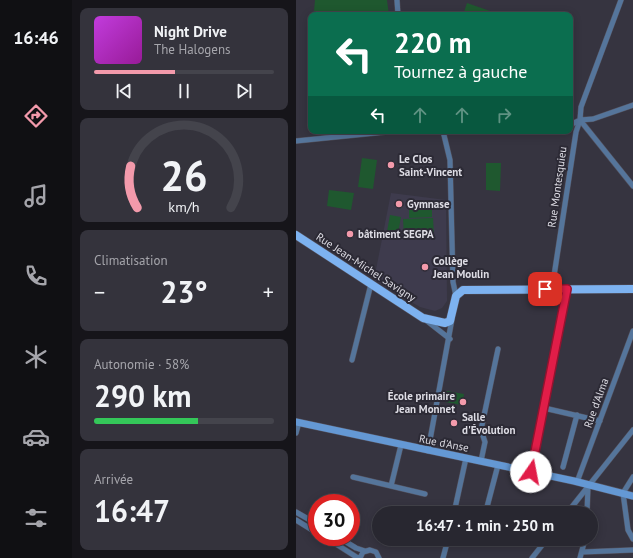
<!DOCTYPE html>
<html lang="fr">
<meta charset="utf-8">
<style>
body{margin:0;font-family:"PT Sans",sans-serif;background:#34333c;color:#f1f3f6;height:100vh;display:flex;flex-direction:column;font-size:15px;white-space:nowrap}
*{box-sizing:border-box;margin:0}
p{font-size:13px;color:#a5a5ab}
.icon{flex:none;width:22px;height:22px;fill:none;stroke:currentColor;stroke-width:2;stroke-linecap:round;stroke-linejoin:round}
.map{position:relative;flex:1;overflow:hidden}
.details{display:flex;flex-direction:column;gap:8px;padding:8px;background:#16151a;width:224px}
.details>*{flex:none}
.banner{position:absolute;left:12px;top:12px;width:265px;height:122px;border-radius:8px;box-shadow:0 2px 10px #0003,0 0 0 1px #44444c;background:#0b6e4f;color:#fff;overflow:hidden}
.speed{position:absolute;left:12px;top:494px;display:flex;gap:8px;font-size:20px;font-weight:700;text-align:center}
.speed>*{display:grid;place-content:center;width:52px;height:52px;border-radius:50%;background:#282730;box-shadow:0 2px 10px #0003,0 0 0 1px #44444c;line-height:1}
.speed .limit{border:6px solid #d22;background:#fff;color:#111}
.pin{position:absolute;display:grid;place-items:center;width:34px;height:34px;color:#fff;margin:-17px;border-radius:8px;box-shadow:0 2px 6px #0006}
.me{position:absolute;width:44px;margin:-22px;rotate:12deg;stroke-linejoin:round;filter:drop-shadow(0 0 3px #0008)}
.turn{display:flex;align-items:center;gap:14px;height:84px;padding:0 20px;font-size:18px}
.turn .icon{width:52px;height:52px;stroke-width:2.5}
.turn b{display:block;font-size:28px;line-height:34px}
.lanes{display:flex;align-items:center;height:38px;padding:0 20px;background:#0003;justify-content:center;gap:20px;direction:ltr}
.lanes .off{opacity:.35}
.big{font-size:30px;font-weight:600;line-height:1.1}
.details .tile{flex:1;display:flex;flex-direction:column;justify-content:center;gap:6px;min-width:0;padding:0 14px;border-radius:8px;background:#34333c}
.details .dial{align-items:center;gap:0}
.dial svg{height:104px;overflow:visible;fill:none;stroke:#44444c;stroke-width:7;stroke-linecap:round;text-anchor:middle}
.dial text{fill:#f1f3f6;stroke:none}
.song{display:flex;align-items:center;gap:12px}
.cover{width:48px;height:48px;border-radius:6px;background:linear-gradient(135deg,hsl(290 70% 55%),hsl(300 70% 35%))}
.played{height:4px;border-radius:2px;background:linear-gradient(90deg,#f39aab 45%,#44444c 45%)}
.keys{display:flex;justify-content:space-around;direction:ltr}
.heat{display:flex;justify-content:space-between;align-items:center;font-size:22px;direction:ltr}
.charge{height:6px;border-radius:3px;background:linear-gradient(90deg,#34c759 58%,#44444c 0)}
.trip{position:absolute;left:76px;top:506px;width:226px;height:40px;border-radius:20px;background:#282730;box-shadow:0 2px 10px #0003,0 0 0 1px #44444c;font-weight:600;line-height:40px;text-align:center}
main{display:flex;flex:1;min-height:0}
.dock{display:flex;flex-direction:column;width:72px;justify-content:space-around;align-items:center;background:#101013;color:#a5a5ab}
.dock .icon{width:28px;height:28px}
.dock .current{color:#f39aab}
.dock b{font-size:18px;color:#f1f3f6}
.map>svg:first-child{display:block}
</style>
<main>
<nav class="dock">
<b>16:46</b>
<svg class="icon current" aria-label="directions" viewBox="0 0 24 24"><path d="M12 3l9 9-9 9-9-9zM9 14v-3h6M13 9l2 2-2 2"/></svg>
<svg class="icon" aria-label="music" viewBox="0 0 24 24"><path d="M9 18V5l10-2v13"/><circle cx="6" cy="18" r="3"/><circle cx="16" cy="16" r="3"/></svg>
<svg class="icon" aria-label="phone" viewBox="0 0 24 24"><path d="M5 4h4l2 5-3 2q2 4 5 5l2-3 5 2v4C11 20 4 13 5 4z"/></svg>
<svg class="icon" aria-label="climate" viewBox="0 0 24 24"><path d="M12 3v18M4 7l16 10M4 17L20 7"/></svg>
<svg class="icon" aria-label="car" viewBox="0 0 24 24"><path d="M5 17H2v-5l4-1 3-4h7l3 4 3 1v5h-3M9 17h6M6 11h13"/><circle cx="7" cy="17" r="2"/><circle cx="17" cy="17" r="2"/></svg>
<svg class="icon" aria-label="filters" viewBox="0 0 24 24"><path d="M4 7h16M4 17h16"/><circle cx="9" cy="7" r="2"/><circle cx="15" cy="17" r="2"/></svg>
</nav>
<section class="details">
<div class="tile">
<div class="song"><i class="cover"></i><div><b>Night Drive</b><p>The Halogens</p></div></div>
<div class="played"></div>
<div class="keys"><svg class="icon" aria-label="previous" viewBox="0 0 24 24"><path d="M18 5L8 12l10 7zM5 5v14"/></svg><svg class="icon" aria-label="pause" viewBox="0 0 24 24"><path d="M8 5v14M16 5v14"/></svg><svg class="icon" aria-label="next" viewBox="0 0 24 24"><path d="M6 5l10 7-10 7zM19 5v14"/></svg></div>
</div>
<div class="tile dial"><svg viewBox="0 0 100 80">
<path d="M14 69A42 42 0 1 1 86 69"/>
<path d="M14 69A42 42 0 0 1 9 37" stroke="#f39aab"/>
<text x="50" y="56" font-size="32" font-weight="700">26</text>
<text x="50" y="72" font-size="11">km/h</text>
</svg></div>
<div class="tile"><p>Climatisation</p>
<div class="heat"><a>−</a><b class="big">23°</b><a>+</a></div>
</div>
<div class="tile"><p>Autonomie · 58%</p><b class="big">290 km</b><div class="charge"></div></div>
<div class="tile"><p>Arrivée</p><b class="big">16:47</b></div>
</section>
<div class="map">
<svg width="337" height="558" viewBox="0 0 337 558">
<rect width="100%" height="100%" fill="#363440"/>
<!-- built -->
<path fill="#3e3b4d" d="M95,193L150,200L151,301L146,308L139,311L124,307L78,280Z"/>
<!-- green -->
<path fill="#1f582f" d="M19,0H91L93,15H36V12L18,11Z
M171,3L200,13L199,15H167Z
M66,158L81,160L77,189L62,187Z
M190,163H205L204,191L190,190Z
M33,190L58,193L55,210L31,206Z
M136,205V217L113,218V206Z
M94,215L105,217L101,239L90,237Z
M137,218L138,235L108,236L107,219Z
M151,391L168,394L166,405L149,402Z"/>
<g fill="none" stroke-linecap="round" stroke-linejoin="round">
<!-- street casing -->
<g stroke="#54525e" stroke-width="6">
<path id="street" d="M101,0L102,15
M284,120L337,186
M274,125L284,120L297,119L337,105
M147,131L154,160L157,282L160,296
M0,141L99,131
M256,289L280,132L284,120L285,107L325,0
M131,321L154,339
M56,360L75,284
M248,408L304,421
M0,433L3,422
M132,451L156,319
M185,461L189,442L185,430L202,349
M267,467L281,415
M235,472L271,289
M57,477L129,494
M337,477L327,493L332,530L337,539
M281,482L337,331
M95,486L105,445
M191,507L202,465
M0,512L21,524
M158,513L170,458
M271,513L337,430
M291,513L292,486
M0,520L21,533
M29,537L62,558
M42,537L60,548L69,551
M286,552L337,550
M64,558L67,552L74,550L80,552L83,558
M147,558L152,539
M236,558L251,539
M284,558L289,539"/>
</g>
<!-- secondary casing -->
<g stroke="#54525e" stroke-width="8">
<path id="secondary" d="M0,422L278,481L337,496"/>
</g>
<!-- primary casing -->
<g stroke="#54525e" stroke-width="9">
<path id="primary" d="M0,235L127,318L149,323L154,321L160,296L167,290L337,289"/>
</g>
<!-- street -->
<use href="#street" stroke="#55759b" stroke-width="5"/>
<!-- secondary -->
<use href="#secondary" stroke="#6498d4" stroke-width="7"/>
<!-- primary -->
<use href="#primary" stroke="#7db2f0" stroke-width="8"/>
</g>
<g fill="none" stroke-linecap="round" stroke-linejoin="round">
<!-- route casing -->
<g stroke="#92132f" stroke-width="10">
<path id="route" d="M235,472L271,289H249"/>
</g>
<!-- route -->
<use href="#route" stroke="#e11d48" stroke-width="7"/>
</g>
<!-- markers -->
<g fill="#f39aab" stroke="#2c2a35" stroke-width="1.5">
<circle cx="95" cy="165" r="4"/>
<circle cx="103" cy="204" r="4"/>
<circle cx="54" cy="234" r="4"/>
<circle cx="129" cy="267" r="4"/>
<circle cx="167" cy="402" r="4"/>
<circle cx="158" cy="423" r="4"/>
</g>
<g text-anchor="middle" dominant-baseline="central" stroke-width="4" stroke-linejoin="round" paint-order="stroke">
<!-- poi labels -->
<g font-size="11" font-weight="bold" fill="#dedde5" stroke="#2c2a35" text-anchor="start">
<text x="103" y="159">Le Clos<tspan x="103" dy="13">Saint-Vincent</tspan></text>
<text x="111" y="204">Gymnase</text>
<text x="62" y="234">bâtiment SEGPA</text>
<text x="137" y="261">Collège<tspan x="137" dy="13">Jean Moulin</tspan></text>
<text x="159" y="396" text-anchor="end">École primaire<tspan x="159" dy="13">Jean Monnet</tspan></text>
<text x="166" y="417">Salle<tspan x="166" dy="13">d'Évolution</tspan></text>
</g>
<!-- street labels -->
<g font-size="11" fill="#dedde5" stroke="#2c2a35">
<text transform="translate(261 187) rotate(-82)">Rue Montesquieu</text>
<text transform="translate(70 267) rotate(33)">Rue Jean-Michel Savigny</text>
<text transform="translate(300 403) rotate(-70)">Rue d'Alma</text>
<text transform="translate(148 443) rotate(11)">Rue d'Anse</text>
</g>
</g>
</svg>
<div class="speed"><div class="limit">30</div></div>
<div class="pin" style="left:249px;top:289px;background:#d93025"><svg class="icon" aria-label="arrive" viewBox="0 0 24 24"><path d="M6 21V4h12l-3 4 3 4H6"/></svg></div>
<svg class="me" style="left:235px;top:472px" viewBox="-20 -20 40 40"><circle r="19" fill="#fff"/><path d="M0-13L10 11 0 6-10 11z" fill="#e11d48"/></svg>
<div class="trip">16:47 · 1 min · 250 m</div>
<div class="banner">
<div class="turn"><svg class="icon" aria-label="left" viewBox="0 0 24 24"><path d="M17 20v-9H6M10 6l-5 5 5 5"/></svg><div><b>220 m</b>Tournez à gauche</div></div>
<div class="lanes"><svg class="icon" aria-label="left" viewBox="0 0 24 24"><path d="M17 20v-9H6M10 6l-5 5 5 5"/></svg><svg class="icon off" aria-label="ahead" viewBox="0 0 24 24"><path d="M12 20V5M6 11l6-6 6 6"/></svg><svg class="icon off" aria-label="ahead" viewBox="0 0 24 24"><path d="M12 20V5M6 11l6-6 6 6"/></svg><svg class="icon off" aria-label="right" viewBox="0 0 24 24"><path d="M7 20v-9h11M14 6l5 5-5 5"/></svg></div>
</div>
</div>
</main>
